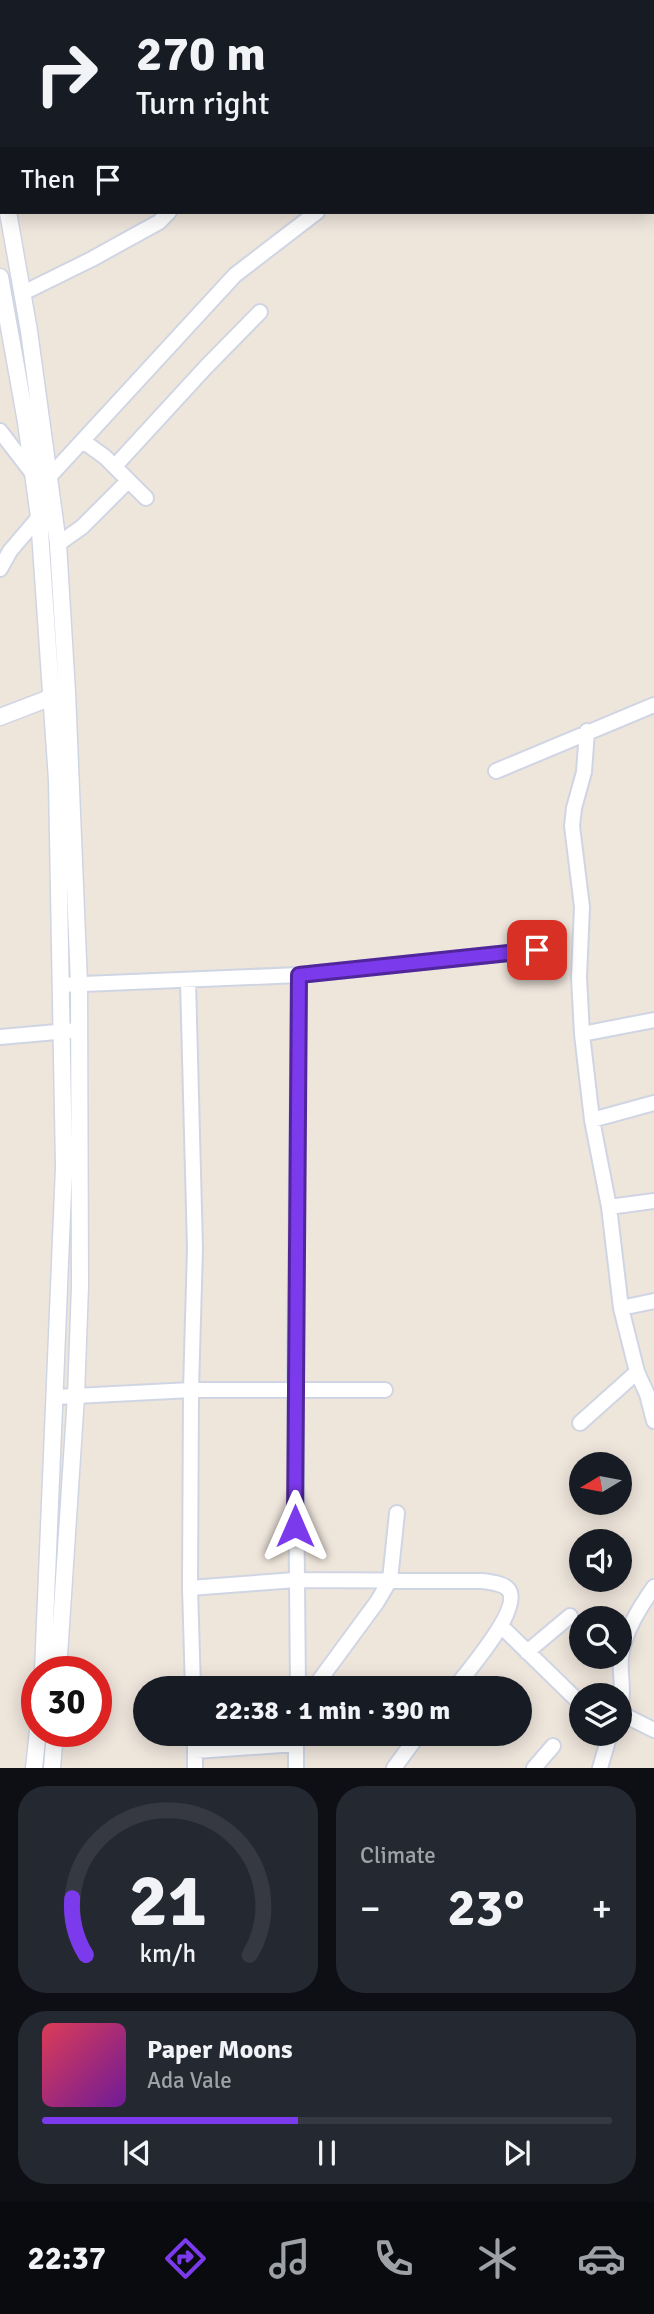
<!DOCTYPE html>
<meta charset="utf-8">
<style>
body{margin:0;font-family:Signika,sans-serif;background:#242831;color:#f1f3f6;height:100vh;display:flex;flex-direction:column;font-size:26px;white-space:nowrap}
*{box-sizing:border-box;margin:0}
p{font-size:23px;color:#9ea1a6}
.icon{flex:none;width:38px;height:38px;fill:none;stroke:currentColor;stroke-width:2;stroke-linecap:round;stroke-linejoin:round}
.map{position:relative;height:1768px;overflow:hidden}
.sheet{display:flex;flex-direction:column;gap:18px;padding:18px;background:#0d0f14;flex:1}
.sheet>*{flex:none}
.banner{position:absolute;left:0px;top:0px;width:654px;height:214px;box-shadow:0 4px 18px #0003;background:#171b24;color:#f1f3f6;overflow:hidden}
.needle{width:46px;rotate:260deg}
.buttons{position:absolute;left:569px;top:1452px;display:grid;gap:14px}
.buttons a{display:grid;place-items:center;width:63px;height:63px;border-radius:50%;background:#171b24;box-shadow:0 4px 18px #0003;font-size:35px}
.speed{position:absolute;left:21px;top:1656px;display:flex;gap:14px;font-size:35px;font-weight:700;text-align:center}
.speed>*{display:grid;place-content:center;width:91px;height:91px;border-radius:50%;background:#171b24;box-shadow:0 4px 18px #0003;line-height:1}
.speed .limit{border:10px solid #d22;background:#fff;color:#111}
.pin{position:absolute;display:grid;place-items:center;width:60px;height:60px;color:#fff;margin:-30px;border-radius:14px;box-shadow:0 4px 10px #0006}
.me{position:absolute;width:77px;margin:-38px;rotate:0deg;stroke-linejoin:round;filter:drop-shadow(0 0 5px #0008)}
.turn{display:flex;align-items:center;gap:24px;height:147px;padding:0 21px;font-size:32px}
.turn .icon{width:91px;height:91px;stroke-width:2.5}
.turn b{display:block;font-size:49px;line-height:60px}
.then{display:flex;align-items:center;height:66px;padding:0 21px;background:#0003;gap:14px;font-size:26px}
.big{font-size:52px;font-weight:700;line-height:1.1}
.sheet .tile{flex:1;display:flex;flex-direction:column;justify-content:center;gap:10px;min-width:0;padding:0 24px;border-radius:28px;background:#242831}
.sheet .dial{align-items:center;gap:0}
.dial svg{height:182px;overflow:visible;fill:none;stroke:#363941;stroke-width:7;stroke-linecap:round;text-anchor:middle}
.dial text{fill:#f1f3f6;stroke:none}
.song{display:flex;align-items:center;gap:21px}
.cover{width:84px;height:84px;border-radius:10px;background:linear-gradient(135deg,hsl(350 70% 55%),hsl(280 70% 35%))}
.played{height:7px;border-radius:4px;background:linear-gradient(90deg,#7c3aed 45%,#363941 45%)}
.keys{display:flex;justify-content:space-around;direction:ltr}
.heat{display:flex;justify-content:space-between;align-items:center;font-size:38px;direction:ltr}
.sheet .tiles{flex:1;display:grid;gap:18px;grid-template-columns:1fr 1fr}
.tile:last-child{grid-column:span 2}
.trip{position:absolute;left:133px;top:1676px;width:399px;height:70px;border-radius:35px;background:#171b24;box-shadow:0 4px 18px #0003;font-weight:700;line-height:70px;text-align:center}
.tab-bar{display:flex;height:112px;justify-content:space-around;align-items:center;background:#090b0e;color:#9ea1a6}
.tab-bar .icon{width:49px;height:49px}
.tab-bar .current{color:#7c3aed}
.tab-bar b{font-size:32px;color:#f1f3f6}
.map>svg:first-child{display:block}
</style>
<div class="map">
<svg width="654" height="1768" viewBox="0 0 654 1768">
<rect width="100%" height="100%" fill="#eee5db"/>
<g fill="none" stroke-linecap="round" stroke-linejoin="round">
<!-- minor casing -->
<g stroke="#d0d5e4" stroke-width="18">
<path id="minor" d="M461,2L462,0
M23,293L92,259L159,222L169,212
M0,431L33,474
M83,441L105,457L146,498
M115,466L206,367L260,312
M50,476L235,275L317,212
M58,544L82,527L128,481
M0,569L10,551L39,517
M587,731L584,772L574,808L572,826L582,907L579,977L582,1034L592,1120L609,1207L621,1308L637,1372L647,1394L654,1421
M496,771L654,705
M188,981L195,1248L191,1390L190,1588L193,1689
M60,985L299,975L537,950
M582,1034L654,1020
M0,1037L79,1030
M592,1120L654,1103
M609,1207L654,1201
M621,1308L654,1301
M56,1397L191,1390H385
M580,1423L637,1372
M190,1588L295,1580L482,1581C490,1582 502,1583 508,1589C524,1608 466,1673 454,1689
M501,1626L581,1704
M527,1652L570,1616
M298,1689L295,1370L299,975
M313,1689L377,1602L390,1580L397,1513
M620,1707C625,1690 619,1674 621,1657C624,1632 640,1607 654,1587
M620,1713L654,1730
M195,1734V1751L296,1744
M195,1751V1768
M296,1768V1734
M394,1768L419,1734
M534,1768L553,1746
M600,1768L610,1734"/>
</g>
<!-- tertiary casing -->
<g stroke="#d0d5e4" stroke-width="19">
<path id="tertiary" d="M213,2L216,0
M366,2L370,0
M0,106L2,105
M0,183L2,182
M8,212L29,331L58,544L67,692L79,984L80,1286L76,1396L58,1671
M0,277L26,422L39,517L57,780L64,1167L43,1671
M0,717L60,694
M34,1768L38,1731
M52,1768L55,1731"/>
</g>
<!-- trunk casing -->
<g stroke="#c8c8c8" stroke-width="26">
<path id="trunk" d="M258,2L261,0
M315,2L319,0
M0,130L2,129
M0,158H2"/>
</g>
<!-- minor -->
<use href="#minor" stroke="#fff" stroke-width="14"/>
<!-- tertiary -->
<use href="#tertiary" stroke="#fff" stroke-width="16"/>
<!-- trunk -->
<use href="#trunk" stroke="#fdb454" stroke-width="23"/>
</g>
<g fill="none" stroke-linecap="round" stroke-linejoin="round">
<!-- route casing -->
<g stroke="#51269a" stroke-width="18">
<path id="route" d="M295,1526L299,975L537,950"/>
</g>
<!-- route -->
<use href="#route" stroke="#7c3aed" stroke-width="12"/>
</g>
</svg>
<div class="buttons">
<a><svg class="needle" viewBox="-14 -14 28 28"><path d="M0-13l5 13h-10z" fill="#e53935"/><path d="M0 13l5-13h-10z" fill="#9ea1a6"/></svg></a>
<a><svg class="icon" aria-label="sound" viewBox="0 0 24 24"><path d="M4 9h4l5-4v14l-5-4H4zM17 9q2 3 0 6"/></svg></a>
<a><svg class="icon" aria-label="search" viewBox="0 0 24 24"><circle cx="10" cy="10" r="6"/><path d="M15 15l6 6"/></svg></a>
<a><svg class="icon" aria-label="layers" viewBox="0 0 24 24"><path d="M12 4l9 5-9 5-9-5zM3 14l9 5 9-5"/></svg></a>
</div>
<div class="speed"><div class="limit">30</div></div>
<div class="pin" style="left:537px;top:950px;background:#d93025"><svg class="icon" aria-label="arrive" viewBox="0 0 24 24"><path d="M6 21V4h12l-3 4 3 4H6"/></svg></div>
<svg class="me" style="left:295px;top:1526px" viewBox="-20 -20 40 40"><path d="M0-17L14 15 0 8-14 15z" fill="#7c3aed" stroke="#fff" stroke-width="4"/></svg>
<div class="trip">22:38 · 1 min · 390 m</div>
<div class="banner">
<div class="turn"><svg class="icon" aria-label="right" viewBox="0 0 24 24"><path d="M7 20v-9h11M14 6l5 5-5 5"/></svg><div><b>270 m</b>Turn right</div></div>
<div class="then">Then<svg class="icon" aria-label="arrive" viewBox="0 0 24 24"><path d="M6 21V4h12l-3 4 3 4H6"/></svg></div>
</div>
</div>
<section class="sheet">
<div class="tiles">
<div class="tile dial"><svg viewBox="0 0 100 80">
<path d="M14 69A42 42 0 1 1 86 69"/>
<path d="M14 69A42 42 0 0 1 8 44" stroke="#7c3aed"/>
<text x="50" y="56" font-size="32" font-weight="700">21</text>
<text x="50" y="72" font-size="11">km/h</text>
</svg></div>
<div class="tile"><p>Climate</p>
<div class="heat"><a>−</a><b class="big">23°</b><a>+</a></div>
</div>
<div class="tile">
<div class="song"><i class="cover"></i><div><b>Paper Moons</b><p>Ada Vale</p></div></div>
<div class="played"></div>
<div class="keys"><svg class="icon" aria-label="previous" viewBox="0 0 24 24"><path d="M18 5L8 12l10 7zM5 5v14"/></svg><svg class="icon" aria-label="pause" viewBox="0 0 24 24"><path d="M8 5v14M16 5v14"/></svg><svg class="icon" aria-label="next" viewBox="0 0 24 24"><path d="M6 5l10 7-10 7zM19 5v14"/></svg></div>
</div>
</div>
</section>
<nav class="tab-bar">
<b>22:37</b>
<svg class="icon current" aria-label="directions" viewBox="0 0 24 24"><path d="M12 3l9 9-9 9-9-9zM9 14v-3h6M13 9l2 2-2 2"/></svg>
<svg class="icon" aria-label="music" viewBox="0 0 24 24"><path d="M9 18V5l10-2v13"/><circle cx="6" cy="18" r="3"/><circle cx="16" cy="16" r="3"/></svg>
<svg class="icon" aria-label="phone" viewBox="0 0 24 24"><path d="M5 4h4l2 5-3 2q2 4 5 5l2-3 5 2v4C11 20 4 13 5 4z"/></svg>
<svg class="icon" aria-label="climate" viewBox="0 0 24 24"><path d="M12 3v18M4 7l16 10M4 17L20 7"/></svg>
<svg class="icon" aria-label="car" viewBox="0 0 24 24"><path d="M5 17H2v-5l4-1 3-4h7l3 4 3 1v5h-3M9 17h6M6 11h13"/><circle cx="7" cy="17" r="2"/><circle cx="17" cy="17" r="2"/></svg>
</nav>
